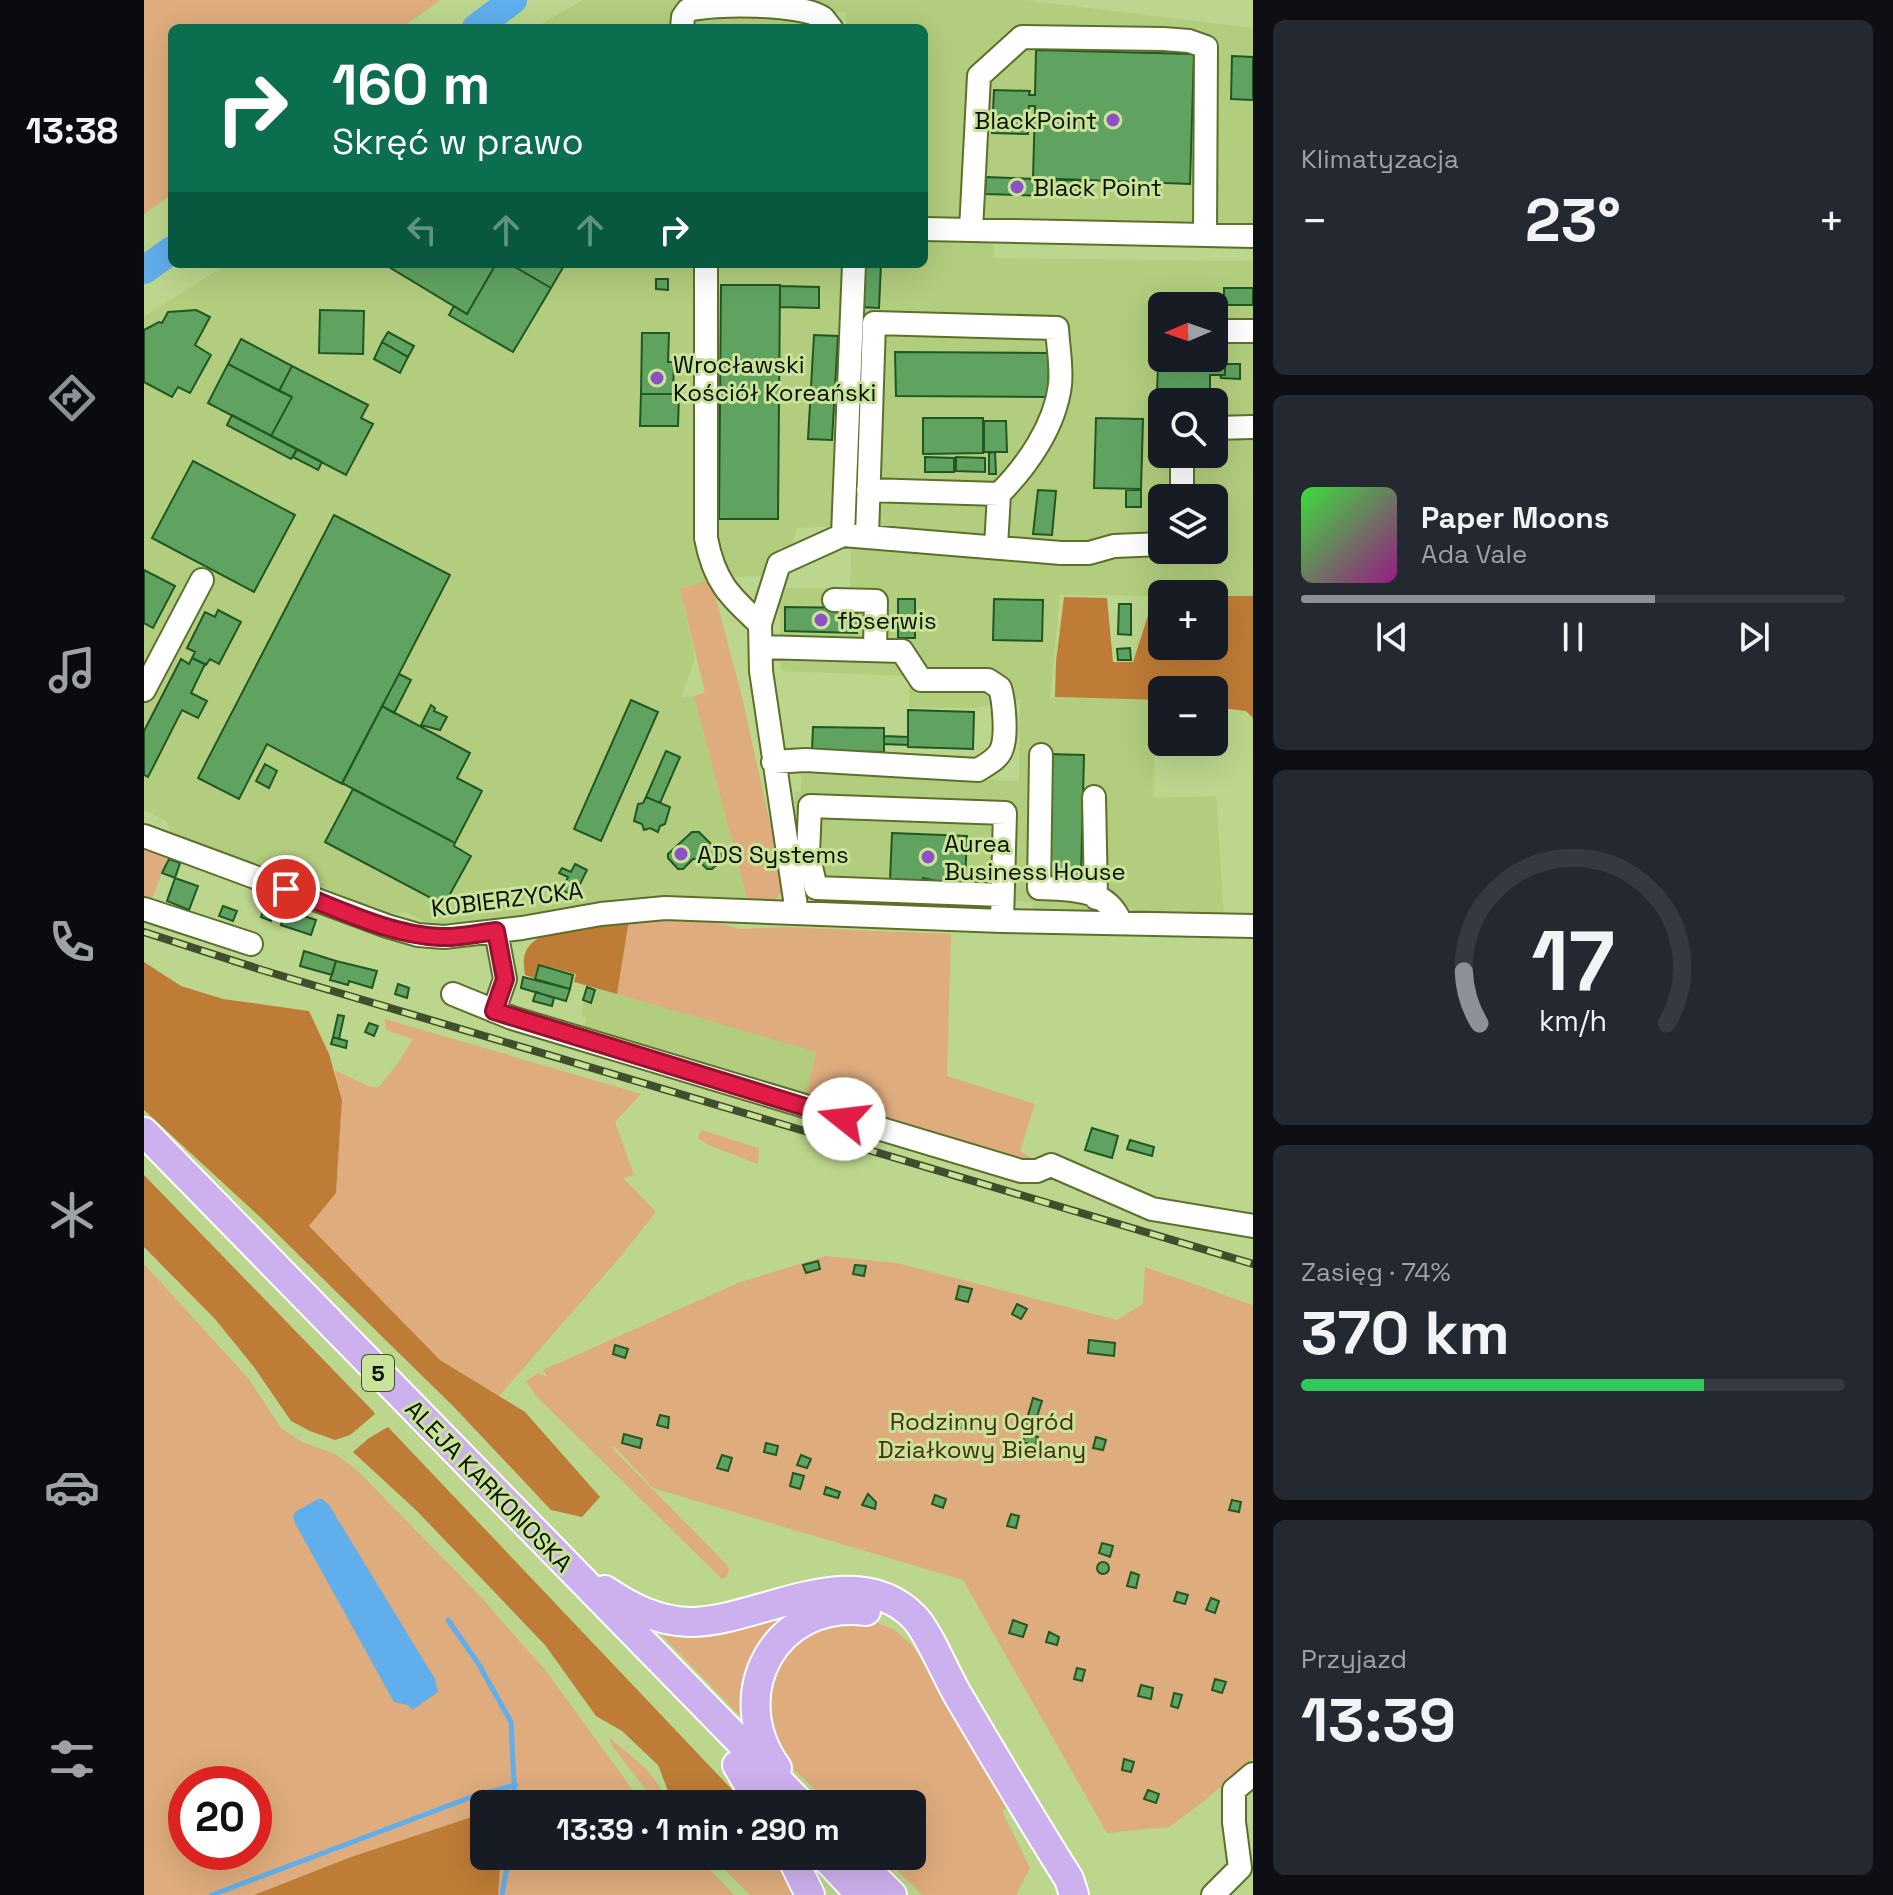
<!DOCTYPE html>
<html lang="pl">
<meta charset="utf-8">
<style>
body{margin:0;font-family:"Space Grotesk",sans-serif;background:#242831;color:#f1f3f6;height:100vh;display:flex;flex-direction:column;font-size:30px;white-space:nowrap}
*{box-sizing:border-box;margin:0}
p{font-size:26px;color:#9ea1a6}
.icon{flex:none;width:44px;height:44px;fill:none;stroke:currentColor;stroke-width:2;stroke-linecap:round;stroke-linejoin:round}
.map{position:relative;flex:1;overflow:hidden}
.side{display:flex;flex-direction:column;gap:20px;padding:20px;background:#0d0f14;width:640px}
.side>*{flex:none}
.banner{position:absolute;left:24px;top:24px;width:760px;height:244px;border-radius:12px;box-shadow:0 8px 32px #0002;background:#0b6e4f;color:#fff;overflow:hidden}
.needle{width:52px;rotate:268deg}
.controls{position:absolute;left:1004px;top:292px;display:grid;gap:16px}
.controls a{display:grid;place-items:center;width:80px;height:80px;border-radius:12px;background:#171b24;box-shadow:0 8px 32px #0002;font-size:40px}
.speed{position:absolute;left:24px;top:1766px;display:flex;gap:16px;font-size:40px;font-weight:700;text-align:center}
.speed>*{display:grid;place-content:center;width:104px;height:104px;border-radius:50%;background:#171b24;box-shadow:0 8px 32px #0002;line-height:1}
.speed .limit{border:12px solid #d22;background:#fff;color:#111}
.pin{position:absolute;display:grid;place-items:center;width:68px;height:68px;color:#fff;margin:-34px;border:4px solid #fff;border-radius:50%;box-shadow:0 2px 8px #0007}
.me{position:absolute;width:88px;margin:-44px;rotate:286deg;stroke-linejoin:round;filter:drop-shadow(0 0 6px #0008)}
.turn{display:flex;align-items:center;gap:28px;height:168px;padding:0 32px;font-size:36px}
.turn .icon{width:104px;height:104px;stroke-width:2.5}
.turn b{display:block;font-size:56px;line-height:68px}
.lanes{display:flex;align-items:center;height:76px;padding:0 32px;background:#0003;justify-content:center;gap:40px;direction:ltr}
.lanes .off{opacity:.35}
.big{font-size:60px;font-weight:700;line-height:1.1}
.side .tile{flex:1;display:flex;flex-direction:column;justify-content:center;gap:12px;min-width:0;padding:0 28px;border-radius:12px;background:#242831}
.side .dial{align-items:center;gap:0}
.dial svg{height:208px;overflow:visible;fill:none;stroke:#363941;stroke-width:7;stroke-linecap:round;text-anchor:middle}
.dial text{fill:#f1f3f6;stroke:none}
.song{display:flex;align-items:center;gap:24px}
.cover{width:96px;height:96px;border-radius:12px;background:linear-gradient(135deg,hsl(120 70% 55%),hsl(310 70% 35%))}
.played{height:8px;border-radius:4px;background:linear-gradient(90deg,#8c9099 65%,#363941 65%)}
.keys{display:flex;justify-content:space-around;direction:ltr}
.heat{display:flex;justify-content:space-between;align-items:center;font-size:44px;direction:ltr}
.charge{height:12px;border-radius:6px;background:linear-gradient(90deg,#34c759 74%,#363941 0)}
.trip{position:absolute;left:326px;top:1790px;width:456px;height:80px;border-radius:12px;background:#171b24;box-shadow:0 8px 32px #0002;font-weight:700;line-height:80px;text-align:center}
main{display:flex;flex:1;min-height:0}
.dock{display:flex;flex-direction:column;width:144px;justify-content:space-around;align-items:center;background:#090b0e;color:#9ea1a6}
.dock .icon{width:56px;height:56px}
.dock .current{color:#8c9099}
.dock b{font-size:36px;color:#f1f3f6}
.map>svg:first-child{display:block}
</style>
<main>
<nav class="dock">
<b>13:38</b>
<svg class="icon current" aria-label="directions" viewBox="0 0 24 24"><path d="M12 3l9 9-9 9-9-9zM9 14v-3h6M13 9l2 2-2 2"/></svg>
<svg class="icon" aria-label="music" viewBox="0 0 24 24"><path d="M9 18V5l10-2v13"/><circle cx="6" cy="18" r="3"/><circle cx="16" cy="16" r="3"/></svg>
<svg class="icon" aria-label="phone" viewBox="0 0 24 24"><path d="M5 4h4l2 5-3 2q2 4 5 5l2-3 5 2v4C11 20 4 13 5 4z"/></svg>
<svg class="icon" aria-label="climate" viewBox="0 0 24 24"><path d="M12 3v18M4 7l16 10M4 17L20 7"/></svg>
<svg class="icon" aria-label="car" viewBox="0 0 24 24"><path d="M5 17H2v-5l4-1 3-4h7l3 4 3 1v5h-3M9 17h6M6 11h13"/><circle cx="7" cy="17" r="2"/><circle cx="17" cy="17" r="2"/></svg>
<svg class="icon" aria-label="filters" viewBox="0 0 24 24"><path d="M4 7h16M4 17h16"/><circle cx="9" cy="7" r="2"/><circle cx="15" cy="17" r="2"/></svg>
</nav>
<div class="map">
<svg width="1109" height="1895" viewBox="0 0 1109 1895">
<rect width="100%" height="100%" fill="#bcd68d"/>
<!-- built -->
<path fill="#b2cd7d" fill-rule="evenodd" d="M439,0H879L1109,28V228L964,221L780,220V28H703L702,12L646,14L680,28H391Z
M780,237L849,239L850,258L1109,261V596L916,595L906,698L1013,700L1009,798L1072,796L1080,916L1002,917L977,903L965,916L888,914L889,902L665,893L655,863L650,792L657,791V774L875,781L876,699L830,708H765V676L637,671L635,588H706L716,264H780ZM1018,306H1070V358H1018ZM1018,402H1070V454H1018ZM1018,498H1070V550H1018Z
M83,264H700L693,526L653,528L647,547L634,548L625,576L583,577L536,589L551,657L537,698L550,696L603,898L600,903L480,898L436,905L433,909L299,926L279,921L261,912L242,914L27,835L22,821L0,810V317Z
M443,987L451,990L452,988L674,1052L661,1096L439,1031L443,1017L437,1016Z"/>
<!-- green -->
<path fill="#deac7d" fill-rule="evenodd" d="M0,0H296L258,28H28V194L0,214Z
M567,580L598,697L641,890L629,901H610L603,898L550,696L561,692L536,589Z
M0,845L25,854L6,904L0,902Z
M519,918L560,920L597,929L638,927L807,934L803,1076L891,1104L876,1151L891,1161L833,1148L661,1096L673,1052L473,994L485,920Z
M241,1019L497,1094L471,1122L490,1175L479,1178L512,1212L471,1263L355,1396L296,1360L165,1226L192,1193L198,1100L191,1070L226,1087H235L254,1063L269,1039L242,1030Z
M557,1130L615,1148L614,1164L564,1145L554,1138Z
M681,1256L753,1263L973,1320L999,1304L1001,1267L1109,1305V1758L1059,1802L1025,1827L963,1833L819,1580L509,1488L470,1446L469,1449L582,1564L585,1569L583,1576L578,1579L392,1396L382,1381L394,1373L404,1377L399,1370L594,1283Z
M0,1264L104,1378L137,1428L158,1442L193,1455L215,1472L335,1595L402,1671L499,1804H340V1813L207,1857L110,1895H0ZM42,1784H110V1852H42Z
M656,1606L601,1721L509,1626Z
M727,1620L751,1630L769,1646L865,1806L858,1811L886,1868L872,1895H778L739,1856H768V1804H686L639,1759L624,1735L627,1668L671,1623Z
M465,1737C486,1756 515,1774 523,1804H514L510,1800L468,1746Z
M357,1856H553L590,1895H354Z
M567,1856H636L655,1895H606Z"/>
<!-- forest -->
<path fill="#be7c36" d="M1011,594H1018V646H1070V596H1109V718L1102,711L1070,707V690H1018V700L911,697L912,662L920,597L963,598L969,662H989Z
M485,920L473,994L430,982L432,974L395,964L390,978L381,975C378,956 380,947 396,937Z
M0,962L37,986L79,999L165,1011L185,1054L198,1100L192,1193L165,1226L296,1360L381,1412L456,1497L438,1517L407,1510L310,1407L116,1217L0,1110Z
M0,1175L229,1411L231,1414L206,1435L191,1440L166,1431L147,1421L110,1367L71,1319L0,1247Z
M244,1427L595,1797L594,1804H529L514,1765L478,1731L452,1716L401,1645L273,1511L209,1452L225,1438Z
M340,1813V1856H357L354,1895H110L207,1857Z"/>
<!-- water -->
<path fill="#60aeeb" d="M174,1499H178L185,1505L291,1679L294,1692L268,1710L264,1705L250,1702L152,1525L149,1517L151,1512Z"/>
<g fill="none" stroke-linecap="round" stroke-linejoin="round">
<!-- stream -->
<path stroke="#60aeeb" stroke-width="5" d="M304,1620L334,1663L367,1722L371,1804
M372,1797L395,1800L405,1804
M68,1895L330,1796L372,1785
M358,1895L365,1856"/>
<!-- river -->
<path stroke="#60aeeb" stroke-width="28" d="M332,28L369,0
M0,270L28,250"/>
</g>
<!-- building -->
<path fill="#60a361" stroke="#215723" stroke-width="2" d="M578,25H636V28H578Z
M892,50L1050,54L1046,184L889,178L891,106H885L884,134L848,133L850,90L886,91L885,95H891Z
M1088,56L1109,57V100L1087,99Z
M842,177L943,181L942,197L841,194Z
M240,264H352L323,314Z
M352,264H366L407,288L369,352L305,315L310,306L323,314Z
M366,264H421L407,288Z
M717,264H737L735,308L715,307Z
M512,279H524V290L512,289Z
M577,285H636L634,519H575Z
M636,286L675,287V308L636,307Z
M1080,288H1109V305H1080Z
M52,310L66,317L51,345L67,355L46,393L34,387L28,397L0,382V330L15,322L18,323L24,312Z
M176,310L220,311L219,354L175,353Z
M244,332L270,346L264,357L238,342Z
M498,333H525L524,362H530L529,394H497Z
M670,335L694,336L688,440L664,439Z
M97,339L148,366L135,391L84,364Z
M238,342L264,357L256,373L230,359Z
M751,352L905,353L904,397L752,396Z
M84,364L148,397L127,436L64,403Z
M1077,364H1096V379L1077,378L1076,375H1081V367H1077Z
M148,366L224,405L217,418L229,424L202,475L127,436L148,397L135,391Z
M1014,366L1081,367V375H1066V394L1013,393Z
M497,394H535L534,426H496Z
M88,415L153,449L147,459L83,425Z
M779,418H839V453L779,454Z
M952,418L999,419L997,489L950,488Z
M840,421H862L863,452H840Z
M153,449L178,462L174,470L149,457Z
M851,452L852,474H845V453Z
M781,457L810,458V472H781Z
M812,457L841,458V472L812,471Z
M49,461L151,515L110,592L8,538Z
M894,490L912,491L908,535L889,534Z
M982,490H997V507H982Z
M190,515L306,575L198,784L123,744L95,799L54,778Z
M0,570L31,586L9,628L0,623Z
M754,599H771V638H754Z
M850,599L899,600L898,641L849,640Z
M975,604H987V635L974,634Z
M641,607L713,608V633L641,631Z
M74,610L97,622L75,664L66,659L62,665L48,658L51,652L43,648L61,612L71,617Z
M986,648L987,660H974L973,649Z
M48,658L61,664L47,693L63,701L54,718L38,710L4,777L0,775V731L37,659L45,664Z
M255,674L267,680L250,713L238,706Z
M487,700L514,712L457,841L430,829Z
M287,705L291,708L290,711L303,717L296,730L277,725Z
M238,706L326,753L313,778L338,791L311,843L198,783Z
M764,710L830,712L829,749L764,747Z
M669,727L740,728V752L668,751Z
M740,736L764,737V745L740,744Z
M522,751L536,757L516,803L502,797Z
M903,754L940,755L937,876H901Z
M121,764L133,771L125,788L112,781Z
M209,789L311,843L310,846L327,856L300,905L181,842Z
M502,797L526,807L521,824L516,826L514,832L506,828L500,830L498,824L490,821L494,804L499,803Z
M548,832H555L578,855V860L568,869H563L553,859H549L539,869H534L524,858V854Z
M748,833L823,836L821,883L806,884L779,878L778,882L746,880Z
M25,859L36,863L31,878L18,873Z
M431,864L443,870L430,896L418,890L424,877L415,873L418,868L427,872Z
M31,878L54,886L45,910L23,901Z
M79,906L93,911L89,921L75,916Z
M120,908L131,912L127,921L117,917Z
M141,910L172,920L167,935L137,925Z
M160,951L192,961L188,975L156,966Z
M192,961L233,971L228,988L205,981L204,985L186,980Z
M395,965L429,975L426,989L391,979Z
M379,977L426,989L422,1001L377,988Z
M254,984L265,988L263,998L251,994Z
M443,987L451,990L447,1003L439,1000Z
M392,992L410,998L408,1006L389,1001Z
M194,1015L200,1016L195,1039L189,1037Z
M225,1023L234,1026L230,1036L221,1032Z
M189,1037L203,1041L202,1048L187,1044Z
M948,1128L974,1136L968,1158L941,1150Z
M986,1140L1010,1147L1008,1156L983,1149Z
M674,1261L676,1269L662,1273L659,1265Z
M711,1265L722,1266L720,1276L709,1274Z
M815,1286L828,1289L824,1302L812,1299Z
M873,1304L883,1309L877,1319L868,1314Z
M945,1340L971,1343L970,1356L944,1353Z
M471,1345L484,1349L481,1358L469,1354Z
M889,1398L898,1401L888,1432L880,1429Z
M516,1415L525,1417L524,1428L513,1425Z
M810,1416L824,1421L821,1429L807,1425Z
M881,1433L894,1437L891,1446L879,1442Z
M480,1434L498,1439L496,1448L478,1443Z
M952,1437L962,1440L959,1450L949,1448Z
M622,1443L634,1446L632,1455L620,1452Z
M578,1455L588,1458L584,1471L573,1468Z
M657,1455L667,1459L663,1468L653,1465Z
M649,1473L660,1476L656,1489L646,1486Z
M682,1487L696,1492L694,1498L680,1494Z
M724,1494L732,1502L731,1509L718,1505Z
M791,1495L802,1499L799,1508L788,1504Z
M1088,1500L1097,1502L1095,1512L1085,1510Z
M867,1514L875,1516L872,1528L863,1526Z
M958,1543L969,1546L966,1557L955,1553Z
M953 1568a6 6 0 1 1 12 0a6 6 0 1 1-12 0Z
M987,1572L995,1575L992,1588L983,1586Z
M1033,1592L1044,1595L1041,1604L1030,1601Z
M1067,1598L1075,1601L1071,1613L1062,1610Z
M869,1620L883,1625L879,1637L865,1633Z
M905,1632L915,1637L913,1645L902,1642Z
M933,1668L941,1670L938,1681L930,1679Z
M1071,1679L1082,1682L1078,1693L1068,1690Z
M997,1685L1009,1688L1007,1699L994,1696Z
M1030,1693L1038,1695L1034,1708L1027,1706Z
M980,1759L990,1762L987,1772L978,1770Z
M1004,1790L1015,1794L1012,1803L1000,1799Z"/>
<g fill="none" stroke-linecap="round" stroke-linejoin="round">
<!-- minor casing -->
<g stroke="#5b712a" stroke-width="26">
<path id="minor" d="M538,28L539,17L544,10C569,3 658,3 679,18C682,21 684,25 687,28
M780,229L1109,236
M827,230L835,76L878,37L1019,39L1045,41L1062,47L1061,234
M562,266V538C570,581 585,596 616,624
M1070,331H1109
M1070,428L1109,427
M724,490L855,494
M1038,498V454
M699,535L710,264
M723,536L730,323L913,328C914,347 918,367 916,385C911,426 883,466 855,494L852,547
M690,600L732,601L731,650
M617,647L758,651L777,680H844L856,688C860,701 863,735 858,748C855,759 843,764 834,770L661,760L629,762
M0,690L58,580
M897,755L895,888C927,889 963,888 977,923
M950,797L952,898
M0,836L243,926L274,935L300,937L378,928L457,914L521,908L858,921L1109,926
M0,909L107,944
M653,913L617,671L616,624L635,564L699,535L917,553H945L970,546L1018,544
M858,921L861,813L666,806L664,854L672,888L858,895
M309,994L368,1018L877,1171H893L907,1165L1008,1209L1109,1226
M350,1011L361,979L352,931
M1069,1895L1096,1868L1090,1822V1790L1109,1774"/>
</g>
<!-- major casing -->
<g stroke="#fff" stroke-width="32">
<path id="major" d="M0,1132L657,1804
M461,1590C486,1607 513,1621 545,1622C614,1623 710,1554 771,1618C785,1633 803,1677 815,1697C851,1758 887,1819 925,1879L930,1895
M593,1765L616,1804
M633,1768C580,1695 631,1599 722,1611
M647,1856L666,1895
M680,1856L717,1895
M709,1856L748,1895"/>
</g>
<!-- minor -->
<use href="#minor" stroke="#fff" stroke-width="22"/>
<!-- major -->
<use href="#major" stroke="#cdb0ee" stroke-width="28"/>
<!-- rail casing -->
<g stroke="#414e2d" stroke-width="8">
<path id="rail" d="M0,932L118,970L1109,1264"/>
</g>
<!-- rail -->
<use href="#rail" stroke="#c9e399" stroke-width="5" stroke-dasharray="15" stroke-linecap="butt"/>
</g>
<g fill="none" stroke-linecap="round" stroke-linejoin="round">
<!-- route casing -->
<g stroke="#92132f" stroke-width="20">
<path id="route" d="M142,889C191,907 244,935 296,937C315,938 334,933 352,931L361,979L350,1011L700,1119"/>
</g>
<!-- route -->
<use href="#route" stroke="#e11d48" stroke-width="14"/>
</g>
<!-- markers -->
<g fill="#8c51c7" stroke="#c9e399" stroke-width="3">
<circle cx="969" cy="120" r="8"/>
<circle cx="873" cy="187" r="8"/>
<circle cx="513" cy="378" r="8"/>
<circle cx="677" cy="620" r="8"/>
<circle cx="537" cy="854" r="8"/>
<circle cx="784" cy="857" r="8"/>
</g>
<g text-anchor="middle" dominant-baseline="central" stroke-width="6" stroke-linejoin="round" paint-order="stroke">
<!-- shield labels -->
<rect fill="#c9e399" stroke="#424f2e" stroke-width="2" x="218" y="1355" width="32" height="36" rx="6"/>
<g font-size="22" font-weight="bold" fill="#080f00">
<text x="234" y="1373">5</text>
</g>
<!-- poi labels -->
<g font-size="24" fill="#080f00" stroke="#c9e399" text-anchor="start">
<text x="953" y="120" text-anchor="end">BlackPoint</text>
<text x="889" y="187">Black Point</text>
<text x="529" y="364">Wrocławski<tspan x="529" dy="28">Kościół Koreański</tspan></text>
<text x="693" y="620">fbserwis</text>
<text x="800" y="843">Aurea<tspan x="800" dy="28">Business House</tspan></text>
<text x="553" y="854">ADS Systems</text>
</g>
<!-- street labels -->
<g font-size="24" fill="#080f00" stroke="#c9e399">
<text transform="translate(363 899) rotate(-7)">KOBIERZYCKA</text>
<text transform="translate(345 1486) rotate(46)">ALEJA KARKONOSKA</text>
</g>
<!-- park labels -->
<g font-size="24" fill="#482c0f" stroke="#c9e399">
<text x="838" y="1421">Rodzinny Ogród<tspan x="838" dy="28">Działkowy Bielany</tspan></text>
</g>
</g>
</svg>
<div class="controls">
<a><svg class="needle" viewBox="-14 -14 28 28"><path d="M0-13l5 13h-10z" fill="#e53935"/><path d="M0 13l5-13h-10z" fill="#9ea1a6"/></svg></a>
<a><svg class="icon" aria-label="search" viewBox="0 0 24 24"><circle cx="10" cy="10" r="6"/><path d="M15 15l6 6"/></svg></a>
<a><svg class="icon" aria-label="layers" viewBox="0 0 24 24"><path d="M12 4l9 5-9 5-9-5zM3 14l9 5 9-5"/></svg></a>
<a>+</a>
<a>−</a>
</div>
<div class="speed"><div class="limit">20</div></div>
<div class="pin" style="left:142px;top:889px;background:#d93025"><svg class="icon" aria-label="arrive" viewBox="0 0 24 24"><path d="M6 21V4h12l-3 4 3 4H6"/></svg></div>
<svg class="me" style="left:700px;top:1119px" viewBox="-20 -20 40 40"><circle r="19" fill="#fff"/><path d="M0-13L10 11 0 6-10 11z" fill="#e11d48"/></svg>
<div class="trip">13:39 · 1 min · 290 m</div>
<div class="banner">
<div class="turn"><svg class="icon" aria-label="right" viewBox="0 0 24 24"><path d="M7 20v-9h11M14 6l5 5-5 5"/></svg><div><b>160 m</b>Skręć w prawo</div></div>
<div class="lanes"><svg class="icon off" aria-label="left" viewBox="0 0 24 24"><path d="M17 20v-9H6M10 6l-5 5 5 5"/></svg><svg class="icon off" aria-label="ahead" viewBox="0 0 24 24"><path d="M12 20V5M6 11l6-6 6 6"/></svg><svg class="icon off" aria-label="ahead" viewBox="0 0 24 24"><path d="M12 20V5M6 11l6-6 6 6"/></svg><svg class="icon" aria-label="right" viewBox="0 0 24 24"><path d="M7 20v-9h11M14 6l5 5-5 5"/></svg></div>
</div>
</div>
<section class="side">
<div class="tile"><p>Klimatyzacja</p>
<div class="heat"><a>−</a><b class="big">23°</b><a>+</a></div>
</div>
<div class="tile">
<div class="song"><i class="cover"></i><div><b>Paper Moons</b><p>Ada Vale</p></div></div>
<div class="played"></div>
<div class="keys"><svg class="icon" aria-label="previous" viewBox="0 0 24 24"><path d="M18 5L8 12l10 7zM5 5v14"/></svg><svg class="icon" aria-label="pause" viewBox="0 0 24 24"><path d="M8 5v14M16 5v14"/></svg><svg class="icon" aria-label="next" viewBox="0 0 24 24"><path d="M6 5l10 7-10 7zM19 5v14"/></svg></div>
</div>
<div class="tile dial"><svg viewBox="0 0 100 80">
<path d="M14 69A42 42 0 1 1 86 69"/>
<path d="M14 69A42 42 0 0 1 8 49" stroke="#8c9099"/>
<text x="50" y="56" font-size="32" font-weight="700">17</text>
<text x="50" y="72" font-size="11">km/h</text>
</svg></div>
<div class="tile"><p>Zasięg · 74%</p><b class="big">370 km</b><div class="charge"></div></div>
<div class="tile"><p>Przyjazd</p><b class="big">13:39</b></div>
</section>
</main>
